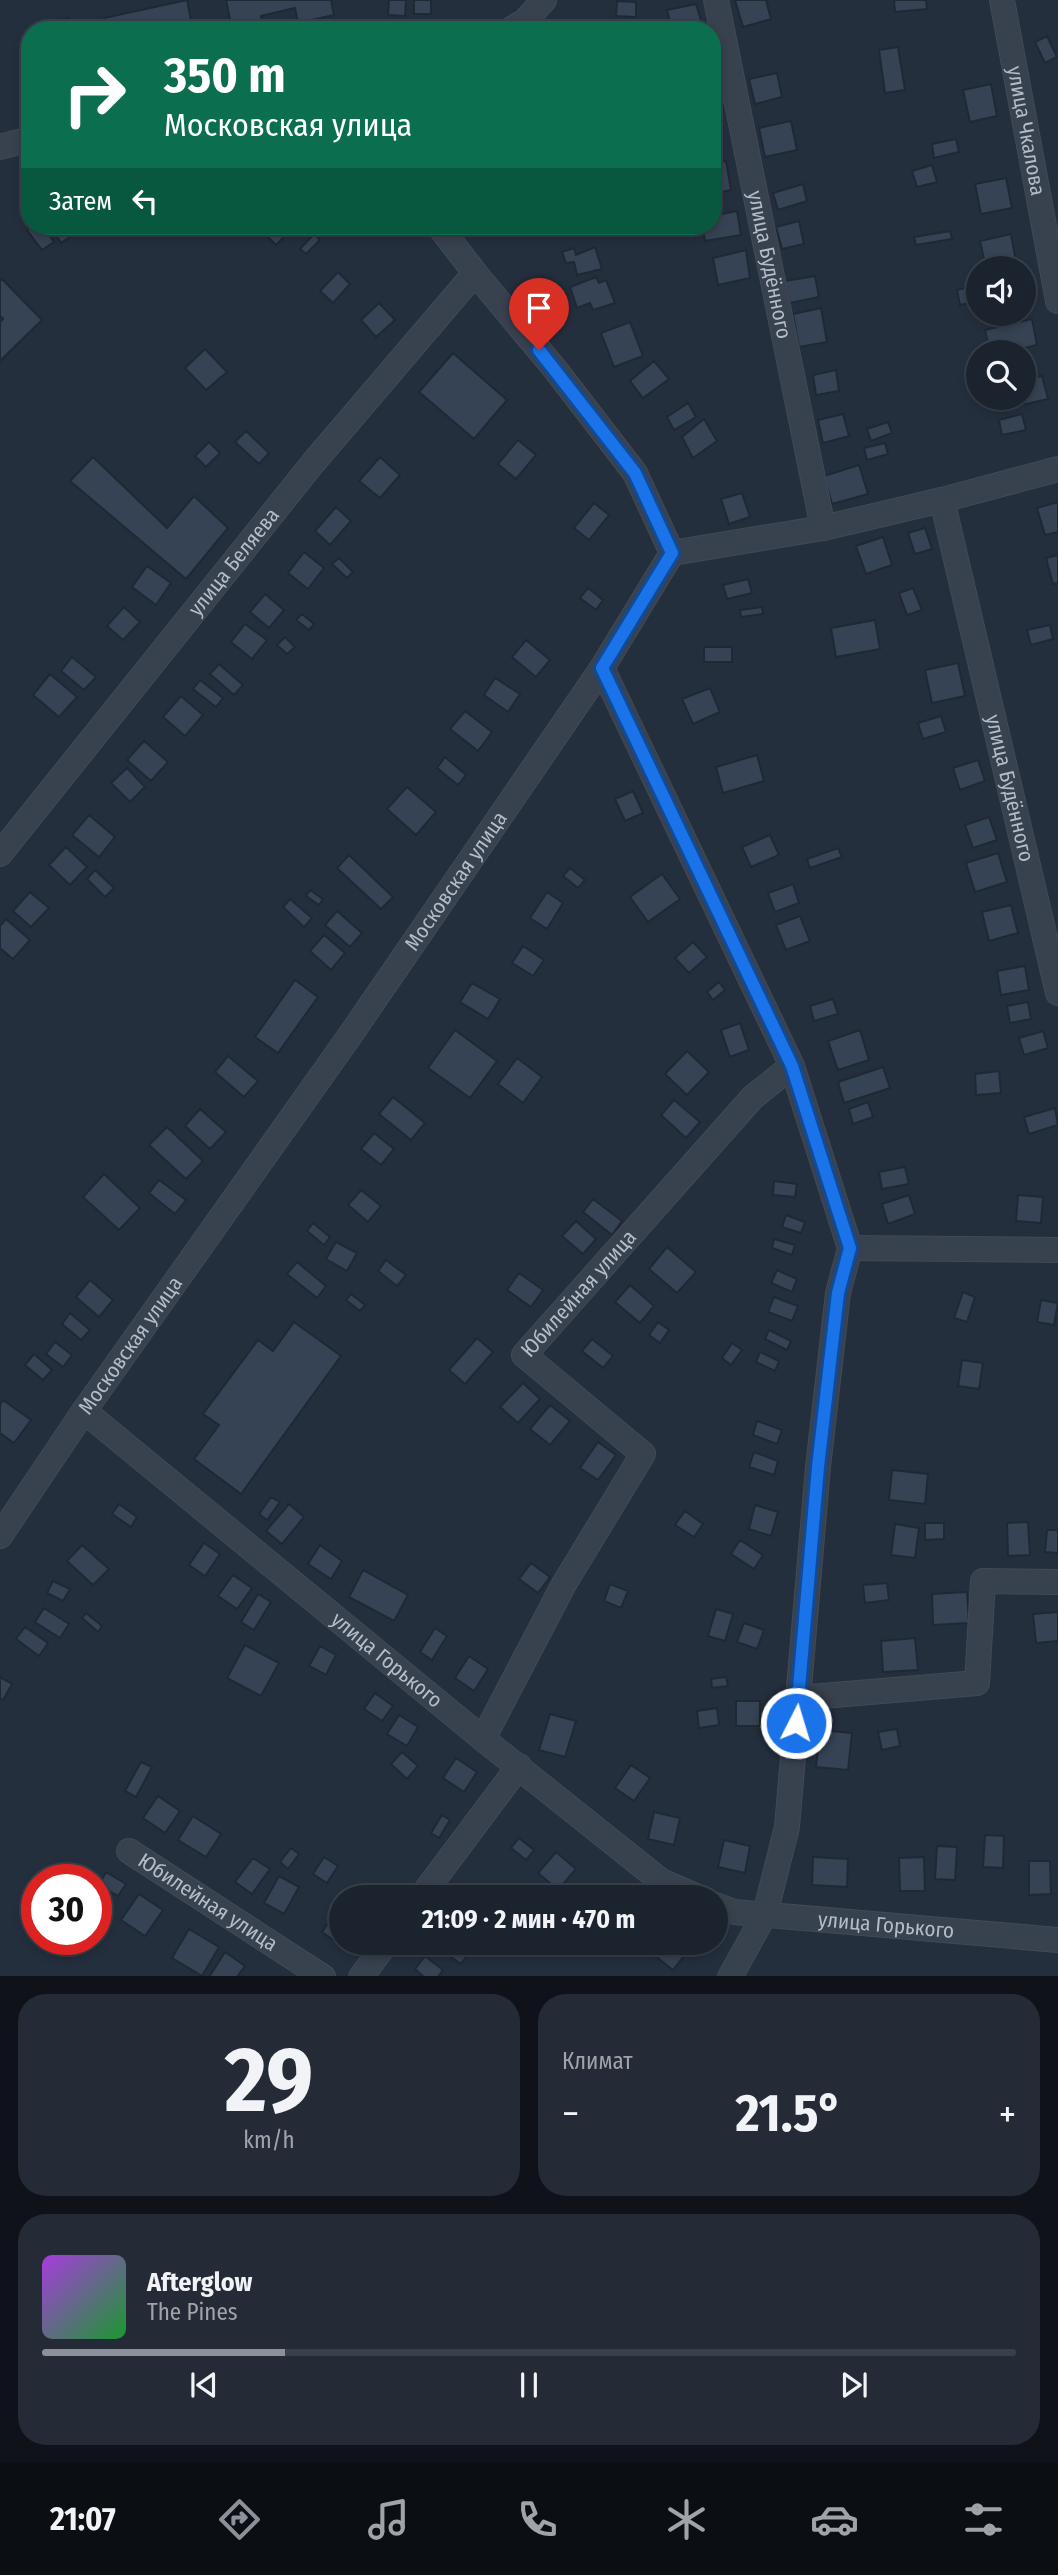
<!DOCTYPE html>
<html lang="ru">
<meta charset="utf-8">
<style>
body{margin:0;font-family:"Fira Sans Condensed",sans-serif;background:#242b36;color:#f1f3f6;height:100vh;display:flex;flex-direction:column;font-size:26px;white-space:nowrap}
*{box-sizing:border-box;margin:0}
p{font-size:23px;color:#a0a4aa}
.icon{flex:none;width:38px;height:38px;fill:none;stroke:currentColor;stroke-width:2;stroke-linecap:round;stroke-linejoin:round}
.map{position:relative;height:1976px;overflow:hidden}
.panel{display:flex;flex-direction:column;gap:18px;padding:18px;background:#0f1319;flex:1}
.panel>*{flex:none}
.top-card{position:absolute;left:21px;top:21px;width:700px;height:214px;border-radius:28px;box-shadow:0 4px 10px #0003,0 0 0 2px #39404a;background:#0b6e4f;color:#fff;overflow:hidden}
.buttons{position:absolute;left:966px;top:256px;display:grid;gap:14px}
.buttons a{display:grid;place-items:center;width:70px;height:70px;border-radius:50%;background:#1b232e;box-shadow:0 4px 10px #0003,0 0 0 2px #39404a;font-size:35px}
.speed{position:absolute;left:21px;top:1864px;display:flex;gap:14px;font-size:35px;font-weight:700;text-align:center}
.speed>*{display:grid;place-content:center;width:91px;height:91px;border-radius:50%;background:#1b232e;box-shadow:0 4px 10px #0003,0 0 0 2px #39404a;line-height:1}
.speed .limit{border:10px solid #d22;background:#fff;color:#111}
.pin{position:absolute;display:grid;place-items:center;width:60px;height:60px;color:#fff;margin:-72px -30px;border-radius:50% 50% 50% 0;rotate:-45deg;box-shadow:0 0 7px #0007}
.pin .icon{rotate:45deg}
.me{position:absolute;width:77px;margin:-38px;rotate:5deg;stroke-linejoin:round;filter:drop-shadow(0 0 5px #0008)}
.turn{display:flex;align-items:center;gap:24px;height:147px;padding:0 28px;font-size:32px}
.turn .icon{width:91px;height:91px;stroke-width:2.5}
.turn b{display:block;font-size:49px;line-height:60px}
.then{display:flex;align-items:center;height:66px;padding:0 28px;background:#0003;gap:14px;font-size:26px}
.big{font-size:52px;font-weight:700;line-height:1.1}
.panel .widget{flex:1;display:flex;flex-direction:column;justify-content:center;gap:10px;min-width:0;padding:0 24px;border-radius:28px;background:#242b36}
.panel .dial{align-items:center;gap:0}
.dial b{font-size:91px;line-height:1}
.song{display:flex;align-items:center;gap:21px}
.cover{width:84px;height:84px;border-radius:10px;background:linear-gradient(135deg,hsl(280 70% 55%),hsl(130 70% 35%))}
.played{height:7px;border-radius:4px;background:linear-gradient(90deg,#8c9099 25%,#39404a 25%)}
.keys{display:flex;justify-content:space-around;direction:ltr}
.heat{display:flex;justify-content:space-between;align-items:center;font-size:38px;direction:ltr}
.panel .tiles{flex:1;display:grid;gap:18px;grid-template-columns:1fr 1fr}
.widget:last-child{grid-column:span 2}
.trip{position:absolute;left:329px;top:1885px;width:399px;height:70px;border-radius:35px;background:#1b232e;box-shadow:0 4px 10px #0003,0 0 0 2px #39404a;font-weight:700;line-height:70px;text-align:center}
.tab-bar{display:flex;height:112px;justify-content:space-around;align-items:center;background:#0b0e12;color:#a0a4aa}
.tab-bar .icon{width:49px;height:49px}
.tab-bar .current{color:#8c9099}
.tab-bar b{font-size:32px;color:#f1f3f6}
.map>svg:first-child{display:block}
</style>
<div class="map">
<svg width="1058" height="1977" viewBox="0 0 1058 1977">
<rect width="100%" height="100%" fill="#242f3e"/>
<!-- building -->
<path fill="#364354" stroke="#1f2835" stroke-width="2" d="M187,0L193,30H107L104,18Z
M226,0H331L334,15L298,23L295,8L261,16L264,30H232Z
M389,0H406L405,16L388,15Z
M414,0H431V14H414Z
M735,0H766L771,19L743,27Z
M894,0H926L927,9L895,12Z
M617,1L636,2V17L616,16Z
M696,4L704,30H672L667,10Z
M68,18L72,30H36V27Z
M1047,36L1057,57L1045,63L1035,42Z
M898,47L905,90L885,93L879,50Z
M777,73L782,97L755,104L749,79Z
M991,84L997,116L970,122L963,90Z
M791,121L797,150L765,157L759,128Z
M956,139L959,152L934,158L932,144Z
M726,161L731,190L712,194V163Z
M932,165L937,182L917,187L912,171Z
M1006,178L1012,208L981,214L975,184Z
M803,184L807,201L778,210L773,193Z
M737,211L741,235L705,241L702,226H712V216Z
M799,221L804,244L782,249L776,227Z
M33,226H43L54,242L42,250L27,230Z
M51,226H65L71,236L61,243Z
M263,226H290L292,228L276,245L260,229Z
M950,231L952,239L916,245L914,237Z
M314,234L320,240L306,254L300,249Z
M1011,234L1016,262L986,268L980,241Z
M595,247L602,269L577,275L574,262L566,263L562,252L574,248L576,255Z
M746,250L750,278L718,285L713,258Z
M338,272L350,284L333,303L320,291Z
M815,276L819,297L790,303L785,281Z
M596,277L599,283L606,280L615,303L593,310L590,303L577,308L570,287Z
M2,279L42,320L0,361V322L3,319L0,316V281Z
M974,286L977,301L960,305L957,290Z
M379,303L395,320L376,337L361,320Z
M821,308L827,342L799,347L793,314Z
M1032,319L1037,345L1008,352H990L985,330Z
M630,322L643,356L614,367L601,333Z
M205,349L227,372L206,390L185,368Z
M453,353L507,400L474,439L419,392Z
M654,361L669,379L643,398L630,381Z
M836,370L839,391L816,395L813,375Z
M1042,376L1048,399L1018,406L1016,397H1024V380Z
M688,403L696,417L674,430L667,417Z
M843,414L849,436L823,443L818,420Z
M1022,414L1026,430L1002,435L999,420Z
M704,419L717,441L693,458L682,437Z
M888,422L892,433L871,441L867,429Z
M246,431L269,453L259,464L235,442Z
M518,440L536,455L516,479L498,464Z
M209,442L220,453L206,467L195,456Z
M885,443L888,454L867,460L864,448Z
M93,457L167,528L194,496L228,528L186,579L70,481Z
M380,457L400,475L380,498L359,481Z
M859,465L868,494L832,504L824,476Z
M742,493L750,517L729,524L721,499Z
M1058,502V532L1045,535L1037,508Z
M594,503L609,515L589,540L574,528Z
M336,507L351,521L330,545L315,531Z
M925,528L932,549L915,554L908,533Z
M883,537L892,565L866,574L856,546Z
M304,552L324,568L308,589L288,573Z
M1058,555V583L1053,584L1046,558Z
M339,558L353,572L347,578L332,564Z
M147,566L171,583L156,605L132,587Z
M748,579L752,593L727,599L723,585Z
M588,588L603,600L596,610L580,598Z
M913,588L922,610L907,615L899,593Z
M265,594L284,610L269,628L250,612Z
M124,607L140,622L123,640L107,626Z
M762,607L763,614L741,617L740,610Z
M302,614L314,624L309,630L296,620Z
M875,620L880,649L836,657L831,628Z
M245,624L267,640L252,659L231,642Z
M1050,625L1053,639L1031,645L1027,630Z
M285,637L295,647L287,654L277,645Z
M526,640L550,660L536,677L512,657Z
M704,647H732V662H704Z
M72,657L96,677L84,690L61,671Z
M958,663L965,696L932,703L925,670Z
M219,664L243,685L234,695L210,674Z
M50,674L77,697L59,717L33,695Z
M495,678L520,694L508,712L484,695Z
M200,680L223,698L216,707L193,689Z
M710,688L720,712L693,724L682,699Z
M181,696L203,715L185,736L163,717Z
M465,711L492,732L478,751L450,729Z
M941,716L946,732L923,739L918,723Z
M144,741L168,762L151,781L127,760Z
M757,755L764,781L723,793L716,767Z
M445,757L466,775L458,785L437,768Z
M978,760L985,781L960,790L953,768Z
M127,768L145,787L130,802L111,783Z
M407,787L436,812L416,835L387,809Z
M633,791L643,813L625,821L615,799Z
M89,815L115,837L99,857L72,835Z
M989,817L997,840L973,848L965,825Z
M770,835L779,855L751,867L742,847Z
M66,847L87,867L70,885L49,865Z
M838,848L842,857L810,868L807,859Z
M998,853L1007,882L975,892L966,863Z
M349,855L393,897L381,909L337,868Z
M570,868L585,880L578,888L563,876Z
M95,870L114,888L105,897L87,879Z
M662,874L680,899L648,922L630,897Z
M793,884L799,903L775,912L768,893Z
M310,890L323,899L319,905L306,896Z
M30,892L49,908L31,927L13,911Z
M547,892L563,903L547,929L530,918Z
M290,899L312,918L304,927L283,907Z
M1011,905L1018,933L989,941L982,912Z
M337,911L362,933L350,947L325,925Z
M800,916L810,941L786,950L776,925Z
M6,919L30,940L13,959L0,948V926Z
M324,935L345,953L331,970L310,951Z
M693,942L707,957L689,973L675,958Z
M523,946L544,960L533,976L512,963Z
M1025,966L1029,990L1001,995L997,971Z
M295,980L318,997L278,1053L255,1037Z
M719,982L725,990L713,1000L707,992Z
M472,983L500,999L488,1019L460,1002Z
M833,999L838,1014L814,1021L810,1006Z
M1028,1002L1031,1019L1010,1023L1007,1006Z
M740,1023L749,1050L730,1057L721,1030Z
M455,1030L497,1061L470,1098L428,1068Z
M860,1030L869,1060L838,1070L828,1041Z
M1043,1031L1048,1048L1024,1055L1019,1038Z
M687,1051L709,1072L687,1095L665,1074Z
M228,1056L258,1081L244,1097L215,1072Z
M517,1058L542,1077L523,1103L498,1084Z
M883,1067L890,1088L844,1103L838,1082Z
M999,1071L1001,1093L976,1095L975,1074Z
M393,1097L425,1123L411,1140L379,1114Z
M674,1100L700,1122L686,1138L661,1115Z
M868,1102L873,1117L853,1124L849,1109Z
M1055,1108L1058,1125L1029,1134L1024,1117Z
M200,1109L226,1132L210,1149L185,1126Z
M167,1127L203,1161L186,1179L149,1145Z
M374,1133L394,1149L381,1165L361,1149Z
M905,1167L909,1184L882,1189L879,1172Z
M104,1174L140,1208L119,1230L83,1197Z
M159,1180L186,1200L175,1214L149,1193Z
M774,1181L797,1184L795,1197L773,1195Z
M361,1190L381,1206L368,1222L348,1205Z
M909,1195L915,1214L888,1224L882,1204Z
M1018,1195L1043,1197L1041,1223L1016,1221Z
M593,1199L622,1221L612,1235L583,1212Z
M786,1215L805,1222L801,1233L782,1227Z
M576,1221L596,1239L583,1254L562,1236Z
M313,1223L330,1237L324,1245L307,1231Z
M774,1239L795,1245L792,1255L772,1248Z
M336,1242L357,1253L347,1271L326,1259Z
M667,1247L696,1272L677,1293L649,1269Z
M386,1260L406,1275L397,1286L378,1271Z
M297,1262L326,1286L317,1298L287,1274Z
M777,1270L797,1279L792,1292L771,1283Z
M519,1273L543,1290L531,1307L507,1290Z
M90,1280L113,1300L99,1317L76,1297Z
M630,1285L654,1306L640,1323L615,1302Z
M963,1292L975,1297L967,1322L954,1318Z
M351,1294L365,1305L360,1311L346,1300Z
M774,1297L798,1306L792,1321L768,1312Z
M1041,1300L1058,1303L1054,1325L1037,1322Z
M70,1313L90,1330L81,1340L62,1324Z
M294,1322L341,1356L241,1494L194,1459L219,1425L203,1414L258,1340L273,1351Z
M658,1322L669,1330L660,1343L649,1335Z
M769,1330L791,1341L787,1350L765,1339Z
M477,1338L493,1352L465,1384L449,1370Z
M592,1339L613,1356L603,1368L582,1351Z
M55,1342L72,1355L63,1367L46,1354Z
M732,1343L742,1350L731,1365L722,1358Z
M760,1352L779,1361L775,1371L756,1362Z
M34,1354L52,1370L43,1380L25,1365Z
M962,1360L983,1363L979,1389L958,1386Z
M523,1383L540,1399L518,1423L500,1407Z
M3,1400L31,1420L14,1443L0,1433V1405Z
M550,1405L570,1421L550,1445L530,1429Z
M757,1421L782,1430L777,1444L753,1435Z
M598,1442L616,1455L598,1480L580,1468Z
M754,1452L778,1461L774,1475L749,1467Z
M892,1470L928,1474L925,1504L889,1500Z
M271,1497L280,1502L267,1520L259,1514Z
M119,1504L137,1517L131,1527L112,1514Z
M289,1504L304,1517L282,1544L266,1531Z
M755,1505L778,1512L771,1536L749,1529Z
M685,1511L703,1524L694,1537L675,1525Z
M1028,1522L1030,1555L1008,1556L1007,1523Z
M925,1523H944V1539L925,1540Z
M895,1524L919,1528L915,1558L891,1555Z
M1047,1530H1058V1553L1045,1552Z
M740,1540L763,1555L754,1569L731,1554Z
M204,1543L220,1554L205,1576L189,1565Z
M82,1545L109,1569L93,1585L67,1561Z
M320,1545L342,1561L331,1579L308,1564Z
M531,1563L550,1577L538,1593L519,1579Z
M363,1570L408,1595L394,1621L349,1597Z
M233,1575L252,1588L237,1609L218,1596Z
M53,1581L70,1589L63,1601L47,1593Z
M887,1583L889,1600L865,1603L863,1585Z
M610,1584L628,1591L621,1608L604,1601Z
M967,1592L969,1623L933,1625L932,1594Z
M258,1594L271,1602L254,1630L241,1622Z
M44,1608L69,1624L60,1638L35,1622Z
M716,1609L733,1614L725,1641L708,1636Z
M1058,1612V1641L1036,1643L1033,1614Z
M86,1613L102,1626L98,1632L82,1618Z
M744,1623L764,1630L757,1649L737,1642Z
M25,1627L48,1643L39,1656L16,1639Z
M435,1628L447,1636L432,1660L420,1652Z
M915,1638L918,1670L883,1672L881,1641Z
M245,1645L279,1663L261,1696L227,1678Z
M320,1646L336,1655L326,1675L309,1666Z
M469,1656L488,1669L474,1691L455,1678Z
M0,1677L12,1684L3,1700L0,1698Z
M726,1677L728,1686L712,1688L711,1679Z
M375,1693L393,1706L382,1721L364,1709Z
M736,1701H760V1726H736Z
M717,1708L719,1725L699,1728L697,1711Z
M550,1714L576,1721L565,1757L539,1750Z
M399,1715L418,1727L407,1746L387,1734Z
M897,1729L900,1746L882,1750L878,1732Z
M820,1730L852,1733L848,1770L816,1767Z
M402,1752L418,1766L407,1779L391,1764Z
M456,1758L477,1772L464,1792L443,1778Z
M141,1762L152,1767L136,1797L125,1791Z
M631,1765L650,1778L634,1801L615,1788Z
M158,1796L180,1811L165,1833L143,1818Z
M654,1812L680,1818L674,1845L648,1839Z
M442,1815L450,1820L439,1838L431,1833Z
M193,1816L221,1834L206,1857L178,1840Z
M985,1835L1004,1836L1003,1868L983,1867Z
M519,1838L534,1850L526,1860L511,1848Z
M724,1840L750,1846L745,1873L718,1867Z
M937,1846L957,1847L955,1880L935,1879Z
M291,1848L299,1854L288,1869L280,1862Z
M556,1852L576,1869L558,1890L538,1873Z
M324,1857L338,1866L327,1883L313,1874Z
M813,1857L848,1859L847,1887L812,1885Z
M924,1857L925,1891H900L899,1858Z
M253,1858L270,1869L252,1894L235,1882Z
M1029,1861H1050L1051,1894L1029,1895Z
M106,1872L126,1884L118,1896L99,1885Z
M279,1876L299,1887L284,1914L264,1903Z
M139,1894L163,1910L145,1936L121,1920Z
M336,1912L341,1915V1942H355L349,1951L322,1932Z
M189,1929L219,1947L202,1976L172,1958Z
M436,1942H466L473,1947L461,1964L434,1945Z
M663,1942H682L690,1948L673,1970L654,1955Z
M225,1952L245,1966L237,1977H209Z
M425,1956L443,1970L438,1977H424L415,1969Z"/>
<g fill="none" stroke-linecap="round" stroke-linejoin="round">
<!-- minor casing -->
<g stroke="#414a57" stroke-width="26">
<g id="minor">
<path id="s1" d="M716,0L823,528"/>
<path id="s2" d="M1002,0L1058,301"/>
<path d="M510,30L525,21L544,0"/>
<path d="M0,147L30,139"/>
<path id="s3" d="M942,500L1058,993"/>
<path d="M672,553L823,528L942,500L1058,469"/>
<path d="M602,668L792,1066L850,1248L838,1293L818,1467L787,1827L765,1914L730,1977"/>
<path id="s4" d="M0,854L313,463L475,273"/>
<path d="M850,1248L1058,1250"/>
<path id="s5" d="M84,1411L483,1739L661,1881L698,1897"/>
<path id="s6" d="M0,1536L84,1411L351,1034L602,668L672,553L635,473L555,369L475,273L439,226"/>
<path d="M799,1698L977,1683L983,1581L1058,1582"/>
<path id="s7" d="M483,1739L564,1584L643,1454L524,1355L753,1097L792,1066"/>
<path id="s8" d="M129,1851L323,1977"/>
<path d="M421,1897L519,1766"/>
<path id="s9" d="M716,1905L734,1912L1058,1940"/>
<path d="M361,1977L387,1942"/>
</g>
</g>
<!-- minor -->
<use href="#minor" stroke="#38414e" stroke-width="24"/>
</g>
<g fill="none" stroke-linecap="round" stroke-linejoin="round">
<!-- route casing -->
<g stroke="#114b97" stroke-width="18">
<path id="route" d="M539,350L635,473L672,553L602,668L792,1066L850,1248L838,1293L818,1467L796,1723"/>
</g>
<!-- route -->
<use href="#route" stroke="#1a73e8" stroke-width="12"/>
</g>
<g text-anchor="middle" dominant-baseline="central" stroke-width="7" stroke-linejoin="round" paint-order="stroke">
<!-- street labels -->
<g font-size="21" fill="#b4bcc9" stroke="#1d2633">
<text stroke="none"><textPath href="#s2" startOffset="133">улица Чкалова</textPath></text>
<text stroke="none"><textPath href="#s1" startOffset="270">улица Будённого</textPath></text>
<text stroke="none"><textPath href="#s4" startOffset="374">улица Беляева</textPath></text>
<text stroke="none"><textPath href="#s3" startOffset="296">улица Будённого</textPath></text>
<text stroke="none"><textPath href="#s6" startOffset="798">Московская улица</textPath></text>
<text stroke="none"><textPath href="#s7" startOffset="564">Юбилейная улица</textPath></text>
<text stroke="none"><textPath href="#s6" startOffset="231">Московская улица</textPath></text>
<text stroke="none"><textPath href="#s5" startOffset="392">улица Горького</textPath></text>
<text stroke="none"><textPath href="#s8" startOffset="94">Юбилейная улица</textPath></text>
<text stroke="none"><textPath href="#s9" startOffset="172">улица Горького</textPath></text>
</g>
</g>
</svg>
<div class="buttons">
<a><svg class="icon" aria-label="sound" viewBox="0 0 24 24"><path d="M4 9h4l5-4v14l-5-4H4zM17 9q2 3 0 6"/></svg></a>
<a><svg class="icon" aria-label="search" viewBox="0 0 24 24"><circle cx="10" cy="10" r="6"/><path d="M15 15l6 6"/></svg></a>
</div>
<div class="speed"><div class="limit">30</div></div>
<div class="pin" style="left:539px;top:350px;background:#d93025"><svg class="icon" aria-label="arrive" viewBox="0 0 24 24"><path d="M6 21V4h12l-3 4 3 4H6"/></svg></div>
<svg class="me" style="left:796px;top:1723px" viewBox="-20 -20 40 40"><circle r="17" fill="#1a73e8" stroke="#fff" stroke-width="3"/><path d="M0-11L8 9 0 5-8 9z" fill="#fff"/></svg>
<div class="trip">21:09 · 2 мин · 470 m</div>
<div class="top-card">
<div class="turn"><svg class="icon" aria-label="right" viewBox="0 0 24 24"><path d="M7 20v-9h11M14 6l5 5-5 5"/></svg><div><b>350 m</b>Московская улица</div></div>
<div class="then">Затем<svg class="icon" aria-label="left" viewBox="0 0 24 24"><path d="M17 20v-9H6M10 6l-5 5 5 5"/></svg></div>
</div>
</div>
<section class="panel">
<div class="tiles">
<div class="widget dial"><b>29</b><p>km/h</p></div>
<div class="widget"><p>Климат</p>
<div class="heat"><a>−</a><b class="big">21.5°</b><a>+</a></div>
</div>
<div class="widget">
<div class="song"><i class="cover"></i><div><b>Afterglow</b><p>The Pines</p></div></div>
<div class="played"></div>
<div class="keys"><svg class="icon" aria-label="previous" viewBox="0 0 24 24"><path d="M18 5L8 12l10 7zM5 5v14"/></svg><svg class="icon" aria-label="pause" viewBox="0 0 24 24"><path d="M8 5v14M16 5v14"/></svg><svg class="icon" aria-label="next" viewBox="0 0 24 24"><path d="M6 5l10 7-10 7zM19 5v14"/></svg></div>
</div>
</div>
</section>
<nav class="tab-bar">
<b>21:07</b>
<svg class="icon current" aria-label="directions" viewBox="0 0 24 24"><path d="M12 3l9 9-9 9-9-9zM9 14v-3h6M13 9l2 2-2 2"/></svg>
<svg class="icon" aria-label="music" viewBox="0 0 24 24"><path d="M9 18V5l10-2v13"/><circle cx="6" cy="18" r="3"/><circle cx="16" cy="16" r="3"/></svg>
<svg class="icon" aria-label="phone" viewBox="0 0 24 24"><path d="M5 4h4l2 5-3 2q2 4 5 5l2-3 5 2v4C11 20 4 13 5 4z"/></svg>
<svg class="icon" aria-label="climate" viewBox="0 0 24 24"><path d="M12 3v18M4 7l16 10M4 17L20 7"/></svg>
<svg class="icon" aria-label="car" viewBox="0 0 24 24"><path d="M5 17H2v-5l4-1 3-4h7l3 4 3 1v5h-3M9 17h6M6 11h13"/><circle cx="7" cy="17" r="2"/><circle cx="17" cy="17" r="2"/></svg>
<svg class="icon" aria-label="filters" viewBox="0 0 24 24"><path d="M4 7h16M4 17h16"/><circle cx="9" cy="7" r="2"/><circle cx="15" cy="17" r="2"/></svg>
</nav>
